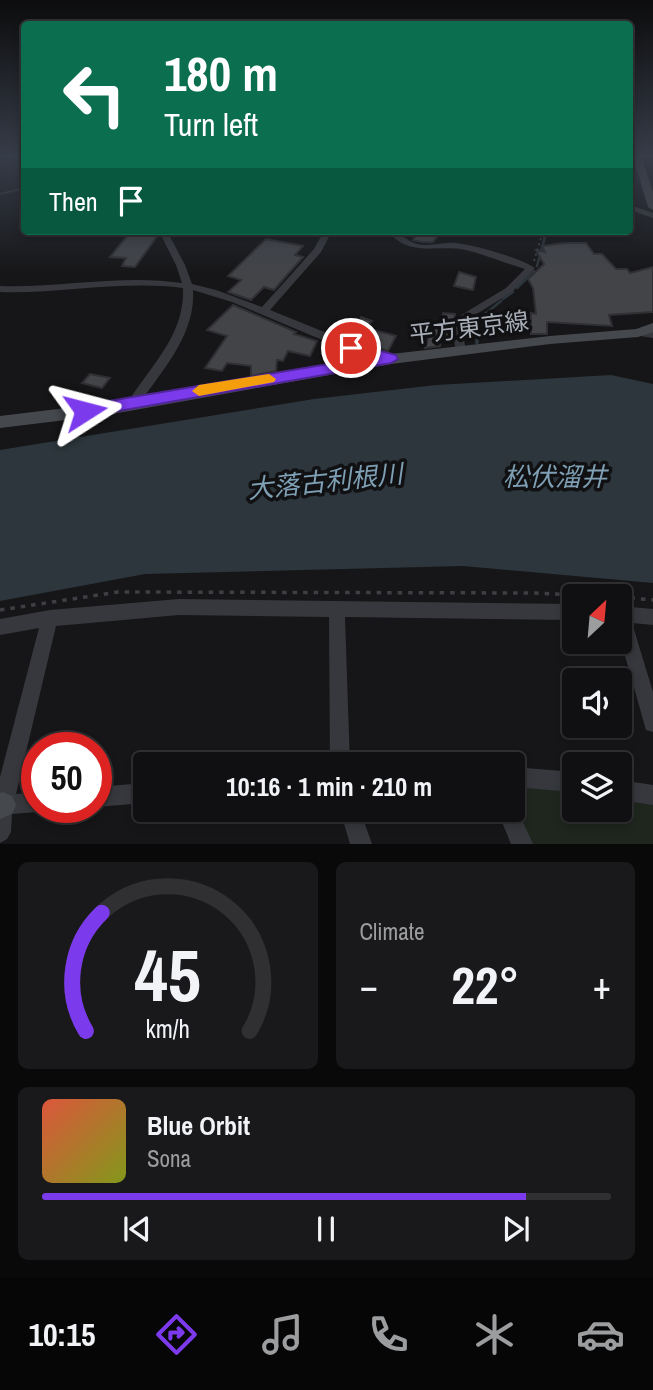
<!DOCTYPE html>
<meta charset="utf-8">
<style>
body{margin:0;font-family:"Archivo Narrow","Noto Sans JP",sans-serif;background:#19191b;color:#f1f3f6;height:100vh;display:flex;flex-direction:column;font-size:26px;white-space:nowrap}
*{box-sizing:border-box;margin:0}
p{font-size:23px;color:#9c9d9f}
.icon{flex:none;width:38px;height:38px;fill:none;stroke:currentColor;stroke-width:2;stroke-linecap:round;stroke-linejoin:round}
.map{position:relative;height:844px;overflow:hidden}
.panel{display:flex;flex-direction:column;gap:18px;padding:18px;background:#09090a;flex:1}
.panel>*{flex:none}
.banner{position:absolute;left:21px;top:21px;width:612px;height:214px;border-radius:7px;box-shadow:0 4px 10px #0003,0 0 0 2px #303032;background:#0b6e4f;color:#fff;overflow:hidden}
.needle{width:46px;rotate:26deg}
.buttons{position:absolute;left:562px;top:584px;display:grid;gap:14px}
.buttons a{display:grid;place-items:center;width:70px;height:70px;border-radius:7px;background:#101012;box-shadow:0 4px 10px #0003,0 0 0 2px #303032;font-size:35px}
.speed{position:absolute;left:21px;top:732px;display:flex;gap:14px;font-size:35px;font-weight:700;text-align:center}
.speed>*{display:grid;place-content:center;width:91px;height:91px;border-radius:50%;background:#101012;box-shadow:0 4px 10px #0003,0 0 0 2px #303032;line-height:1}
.speed .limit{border:10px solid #d22;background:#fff;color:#111}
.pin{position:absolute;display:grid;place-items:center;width:60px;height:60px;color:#fff;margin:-30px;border:4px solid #fff;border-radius:50%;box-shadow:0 2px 7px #0007}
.me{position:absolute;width:77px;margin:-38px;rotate:81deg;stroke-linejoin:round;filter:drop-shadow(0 0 5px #0008)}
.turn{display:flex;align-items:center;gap:24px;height:147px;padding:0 28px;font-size:32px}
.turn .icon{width:91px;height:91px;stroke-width:2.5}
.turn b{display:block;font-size:49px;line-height:60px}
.then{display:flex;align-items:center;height:66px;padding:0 28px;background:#0003;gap:14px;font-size:26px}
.big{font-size:52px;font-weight:700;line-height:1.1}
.panel .tile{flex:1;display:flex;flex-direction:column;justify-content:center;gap:10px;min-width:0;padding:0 24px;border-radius:10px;background:#19191b}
.panel .dial{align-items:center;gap:0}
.dial svg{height:182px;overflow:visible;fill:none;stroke:#303032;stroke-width:7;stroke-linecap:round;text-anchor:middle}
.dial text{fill:#f1f3f6;stroke:none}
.song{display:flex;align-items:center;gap:21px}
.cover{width:84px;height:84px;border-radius:10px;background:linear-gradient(135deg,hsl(10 70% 55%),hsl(70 70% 35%))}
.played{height:7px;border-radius:4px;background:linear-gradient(90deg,#7c3aed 85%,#303032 85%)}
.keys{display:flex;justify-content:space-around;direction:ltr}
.heat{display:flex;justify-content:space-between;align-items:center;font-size:38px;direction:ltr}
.panel .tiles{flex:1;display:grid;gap:18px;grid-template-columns:1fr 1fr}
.tile:last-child{grid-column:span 2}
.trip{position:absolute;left:133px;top:752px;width:392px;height:70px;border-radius:7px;background:#101012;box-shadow:0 4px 10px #0003,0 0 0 2px #303032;font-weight:700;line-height:70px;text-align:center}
.dock{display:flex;height:112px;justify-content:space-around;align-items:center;background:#060607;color:#9c9d9f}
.dock .icon{width:49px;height:49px}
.dock .selected{color:#7c3aed}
.dock b{font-size:32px;color:#f1f3f6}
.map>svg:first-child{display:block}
</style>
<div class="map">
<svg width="653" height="844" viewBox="0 0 653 844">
<rect width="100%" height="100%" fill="#161618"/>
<!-- green -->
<path fill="#1e261e" d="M513,777L574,782V810H620V790L653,795V844H522L513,810Z"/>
<!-- water -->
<path fill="#2c363c" d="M611,375L653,384V583L463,566L145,574L0,601V450L314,399L436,385Z"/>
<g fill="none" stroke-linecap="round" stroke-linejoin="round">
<!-- stream-far2 -->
<path stroke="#2c363c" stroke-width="2" d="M0,194L24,188
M544,238L546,231"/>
<!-- stream-far1 -->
<path stroke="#2c363c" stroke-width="2.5" d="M537,266L545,237
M517,288L534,271
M503,299L513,292
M477,342L474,323L501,301"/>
<!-- stream -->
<path stroke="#2c363c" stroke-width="3.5" d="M477,340V343"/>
</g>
<!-- building -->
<path fill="#424448" stroke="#303034" stroke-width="2" d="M131,231L158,235L135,267L122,266L126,258L110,257Z
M419,231H433L440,233L433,242H422L413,240Z
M266,239L303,246L295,255L303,257L274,290L264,287L251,300L228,292L241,280L228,276Z
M565,243H586L594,254H602L616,269H627L630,273L653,267V312L609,315L612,326L547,322V334H531V313L536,314L533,288L528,279L544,264L536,250L545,252L542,246Z
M459,272L476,277L473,290L454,286Z
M233,305L296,332L294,334L317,341L310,356L288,351L283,361L277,360L276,371L251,376V366L227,363L222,371L205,368L227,336L207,330Z
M443,313L455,314L451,337L440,338V346L425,348L432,326L440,328Z
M361,317L372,321L366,328L396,336L388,351L359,343L364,331L354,341Z
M90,374L110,378L102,388L82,383Z"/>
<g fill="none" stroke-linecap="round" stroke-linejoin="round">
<!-- path-far1 -->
<path stroke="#3d3f44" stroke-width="2" stroke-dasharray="2 3.5" stroke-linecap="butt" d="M534,261L543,231"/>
<!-- path -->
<path stroke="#3d3f44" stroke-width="3.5" stroke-dasharray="4.5 6" stroke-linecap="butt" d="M620,597L653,600
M0,610L118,592L535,593L617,597"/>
<!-- street -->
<path fill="#37383d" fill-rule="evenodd" d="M630,205L653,213V218L630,210Z
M159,231H167L185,265L192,284L216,290L262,307L314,249L324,231H332L321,252L270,310L354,344L395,356L396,359L391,363L346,350L232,302L193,290C196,334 162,371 138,405L134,406L128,402C151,365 185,335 183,288C122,280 61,294 0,292V286C61,288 122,274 182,283L176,265Z
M388,231C400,231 406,241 417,244C430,247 443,242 456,243C475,245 520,258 535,268L512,292L467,320L464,340L466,351L461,355L456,351L454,340L458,317L506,288L525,269C505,263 486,255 466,250C438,244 409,258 388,231Z
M638,330L653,332V338L634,335L633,333Z
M179,599L574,604V620L345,617L350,765H330L329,617L179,615L56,626L16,794L37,792V807H45L37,812L12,814L11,832L7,839L0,843V777L39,628L0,635V619L50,610Z
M620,606L653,609V625L632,623L653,692V732L646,730L644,723L620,638Z
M513,767L574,772V792L513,787Z
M620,780L653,785V805L620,800Z
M145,783V803L96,807H95L96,787Z
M513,802L514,803L533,844H511L497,810H513Z
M340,810H360L372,844H350Z"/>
<!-- secondary -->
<path fill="#45484d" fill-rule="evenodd" d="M633,156H641L653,192V210L648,207Z
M653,323V332L638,337L550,344L391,364L107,415L0,428V416L107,403L391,354L550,336L636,329Z
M3,792L12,796L16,805L12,814L0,819V793Z"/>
</g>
<!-- sky -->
<linearGradient id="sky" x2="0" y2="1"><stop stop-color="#0c0c0d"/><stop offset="0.57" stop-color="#363c48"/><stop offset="1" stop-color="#363c48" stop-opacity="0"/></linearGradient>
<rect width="653" height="274" fill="url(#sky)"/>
<!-- route -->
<path fill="#7c3aed" stroke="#51269a" stroke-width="2" d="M351,343L396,355L398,359L391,363L85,417L77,411L85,405L370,357L347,351V344Z"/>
<!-- slow -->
<path fill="#f59e0b" d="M269,374L276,379L274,382L199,396L192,391L199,385Z"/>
<g text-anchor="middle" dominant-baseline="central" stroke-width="7" stroke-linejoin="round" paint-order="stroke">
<!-- street labels -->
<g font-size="24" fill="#a8aeb8" stroke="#111113">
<text transform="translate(469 327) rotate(-7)">平方東京線</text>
</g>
<!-- water labels -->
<g font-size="26" font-style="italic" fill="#7e9fb4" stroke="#111113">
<text x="555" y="476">松伏溜井</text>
<text transform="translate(325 481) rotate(-6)">大落古利根川</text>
</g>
</g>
</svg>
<div class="buttons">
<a><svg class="needle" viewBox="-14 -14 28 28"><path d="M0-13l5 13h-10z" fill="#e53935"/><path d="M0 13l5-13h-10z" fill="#9c9d9f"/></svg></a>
<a><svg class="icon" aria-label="sound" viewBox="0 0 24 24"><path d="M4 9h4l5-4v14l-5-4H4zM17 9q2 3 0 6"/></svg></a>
<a><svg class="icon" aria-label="layers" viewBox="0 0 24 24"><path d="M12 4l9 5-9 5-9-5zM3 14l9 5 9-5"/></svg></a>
</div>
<div class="speed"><div class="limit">50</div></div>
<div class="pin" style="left:351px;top:348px;background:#d93025"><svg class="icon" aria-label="arrive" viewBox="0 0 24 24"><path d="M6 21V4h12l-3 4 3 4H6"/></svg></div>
<svg class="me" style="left:85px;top:411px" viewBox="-20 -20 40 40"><path d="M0-17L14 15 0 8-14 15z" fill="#7c3aed" stroke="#fff" stroke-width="4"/></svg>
<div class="trip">10:16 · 1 min · 210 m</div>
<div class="banner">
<div class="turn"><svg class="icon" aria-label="left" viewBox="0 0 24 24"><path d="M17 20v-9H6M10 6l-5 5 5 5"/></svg><div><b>180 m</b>Turn left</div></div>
<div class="then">Then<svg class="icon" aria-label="arrive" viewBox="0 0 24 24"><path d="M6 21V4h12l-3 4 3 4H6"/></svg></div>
</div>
</div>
<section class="panel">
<div class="tiles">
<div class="tile dial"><svg viewBox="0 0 100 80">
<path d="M14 69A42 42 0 1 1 86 69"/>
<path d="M14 69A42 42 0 0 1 21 17" stroke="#7c3aed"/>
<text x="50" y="56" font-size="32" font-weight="700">45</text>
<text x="50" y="72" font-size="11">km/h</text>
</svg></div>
<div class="tile"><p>Climate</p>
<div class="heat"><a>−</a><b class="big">22°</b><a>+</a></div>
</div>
<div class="tile">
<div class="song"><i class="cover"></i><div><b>Blue Orbit</b><p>Sona</p></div></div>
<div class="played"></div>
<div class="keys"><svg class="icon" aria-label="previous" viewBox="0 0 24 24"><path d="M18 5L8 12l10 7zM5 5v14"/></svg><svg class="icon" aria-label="pause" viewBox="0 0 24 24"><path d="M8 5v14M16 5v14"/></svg><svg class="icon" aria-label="next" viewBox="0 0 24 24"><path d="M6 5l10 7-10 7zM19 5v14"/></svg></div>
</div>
</div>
</section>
<nav class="dock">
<b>10:15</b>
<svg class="icon selected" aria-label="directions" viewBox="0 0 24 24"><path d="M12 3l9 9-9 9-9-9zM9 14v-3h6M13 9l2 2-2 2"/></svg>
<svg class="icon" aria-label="music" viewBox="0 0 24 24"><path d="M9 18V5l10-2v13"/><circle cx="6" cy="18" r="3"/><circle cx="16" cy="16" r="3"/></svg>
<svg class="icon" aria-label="phone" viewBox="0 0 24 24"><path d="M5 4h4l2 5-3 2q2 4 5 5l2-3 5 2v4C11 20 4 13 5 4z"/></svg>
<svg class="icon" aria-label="climate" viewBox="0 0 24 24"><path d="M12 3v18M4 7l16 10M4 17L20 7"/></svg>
<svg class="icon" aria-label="car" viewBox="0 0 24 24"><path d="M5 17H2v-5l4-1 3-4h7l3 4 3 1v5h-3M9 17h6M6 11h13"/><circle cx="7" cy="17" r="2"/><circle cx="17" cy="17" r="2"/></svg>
</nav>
